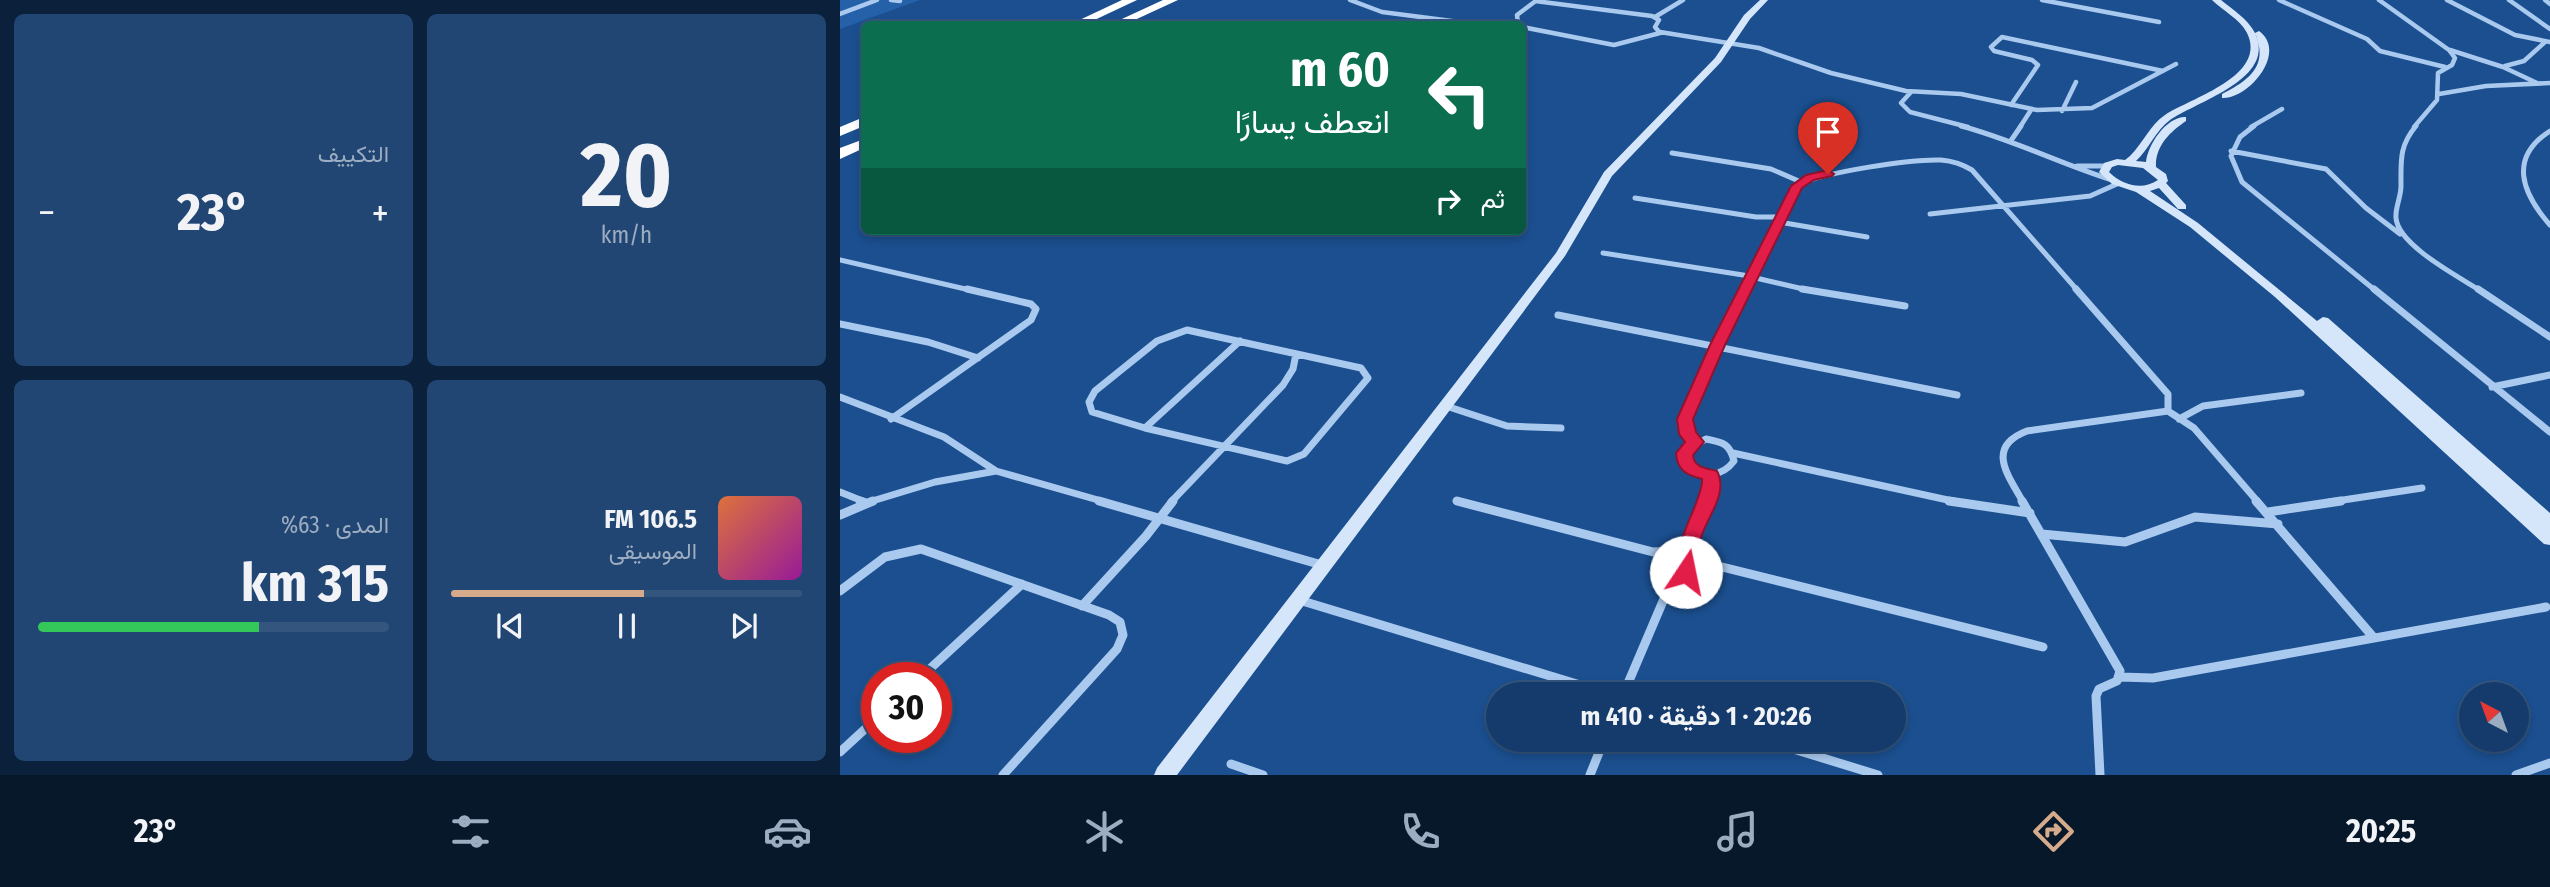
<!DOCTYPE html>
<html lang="ar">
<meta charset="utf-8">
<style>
body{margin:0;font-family:"Fira Sans Condensed",Vazirmatn,sans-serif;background:#214673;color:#f1f3f6;direction:rtl;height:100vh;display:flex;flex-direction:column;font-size:26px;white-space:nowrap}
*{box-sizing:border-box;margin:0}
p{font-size:23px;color:#9dadc1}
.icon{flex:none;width:38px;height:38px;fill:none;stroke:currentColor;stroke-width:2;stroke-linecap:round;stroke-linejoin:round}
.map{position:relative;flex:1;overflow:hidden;direction:ltr}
.details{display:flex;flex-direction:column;gap:14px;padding:14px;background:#0b203b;width:840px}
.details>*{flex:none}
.top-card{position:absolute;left:21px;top:21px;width:665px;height:214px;border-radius:10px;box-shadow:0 4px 10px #0003,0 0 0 2px #33557e;direction:rtl;background:#0b6e4f;color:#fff;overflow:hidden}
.needle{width:46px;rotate:319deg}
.buttons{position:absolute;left:1619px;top:682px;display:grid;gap:14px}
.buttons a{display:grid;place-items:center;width:70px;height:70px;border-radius:50%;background:#143b6b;box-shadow:0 4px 10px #0003,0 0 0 2px #33557e;font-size:35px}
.speed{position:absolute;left:21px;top:662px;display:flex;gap:14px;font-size:35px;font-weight:700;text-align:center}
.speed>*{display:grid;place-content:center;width:91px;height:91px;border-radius:50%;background:#143b6b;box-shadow:0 4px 10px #0003,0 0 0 2px #33557e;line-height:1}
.speed .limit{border:10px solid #d22;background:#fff;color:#111}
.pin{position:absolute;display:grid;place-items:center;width:60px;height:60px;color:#fff;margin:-72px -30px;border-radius:50% 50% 50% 0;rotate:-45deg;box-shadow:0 0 7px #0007}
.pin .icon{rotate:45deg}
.me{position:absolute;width:77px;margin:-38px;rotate:11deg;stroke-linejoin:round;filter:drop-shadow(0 0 5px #0008)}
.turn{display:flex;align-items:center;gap:24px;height:147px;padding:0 21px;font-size:32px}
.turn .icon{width:91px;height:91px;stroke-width:2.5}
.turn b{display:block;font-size:49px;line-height:60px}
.then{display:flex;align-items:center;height:66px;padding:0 21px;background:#0003;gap:14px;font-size:26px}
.big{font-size:52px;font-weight:700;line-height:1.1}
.details .widget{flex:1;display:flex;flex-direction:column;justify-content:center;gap:10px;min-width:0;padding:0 24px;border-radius:10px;background:#214673}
.details .dial{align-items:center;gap:0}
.dial b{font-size:91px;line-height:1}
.song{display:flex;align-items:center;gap:21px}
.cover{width:84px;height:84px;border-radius:10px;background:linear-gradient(135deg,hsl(20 70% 55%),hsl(300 70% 35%))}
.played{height:7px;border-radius:4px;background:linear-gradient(90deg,#d6ab8b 55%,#33557e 55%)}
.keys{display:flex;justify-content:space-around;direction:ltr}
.heat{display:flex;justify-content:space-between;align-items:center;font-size:38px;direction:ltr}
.charge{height:10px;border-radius:5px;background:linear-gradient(90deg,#34c759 63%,#33557e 0)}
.details .tiles{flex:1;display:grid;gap:14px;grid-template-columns:repeat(2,1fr)}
.trip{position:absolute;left:646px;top:682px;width:420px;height:70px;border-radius:35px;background:#143b6b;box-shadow:0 4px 10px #0003,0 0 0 2px #33557e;font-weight:700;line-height:70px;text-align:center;direction:rtl}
.tabs{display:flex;height:112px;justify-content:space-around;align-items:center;background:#08182b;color:#9dadc1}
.tabs .icon{width:49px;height:49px}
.tabs .selected{color:#d6ab8b}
.tabs b{font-size:32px;color:#f1f3f6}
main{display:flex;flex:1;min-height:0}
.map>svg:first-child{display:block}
</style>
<main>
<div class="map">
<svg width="1710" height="775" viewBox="0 0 1710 775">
<rect width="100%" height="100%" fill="#1b4f8f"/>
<!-- green -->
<path fill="#2461a8" d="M0,0H80L0,29Z"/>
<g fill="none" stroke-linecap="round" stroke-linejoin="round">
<!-- street-far3 -->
<path stroke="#a9c9ee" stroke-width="4.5" d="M51,0L60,1
M510,0L542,12L635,24
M1202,0L1319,22
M1439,0L1527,39L1540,51L1605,67
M1539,0L1609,50L1615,58L1612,65L1598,73L1597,100L1574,127
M1607,0L1675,35L1710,42
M1669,0L1710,29
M1705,0L1710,4
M0,14L37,0
M815,17L843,0
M678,24L677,15L697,0
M682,27L774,45L820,33L815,27L819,20L812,16L695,1
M820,32L919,48L991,73L1066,91L1121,94L1197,110L1252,108L1336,64
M1610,50L1663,67L1697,83
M1665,66L1684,61L1705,42
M1071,92L1061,103L1070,112L1128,127
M1599,94L1646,86L1710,83
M1171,105L1198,65L1192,60L1154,51L1151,47L1162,37L1323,71
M1222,111L1236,82
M1180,127L1191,110
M1411,127L1442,109"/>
<!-- street-far2 -->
<path stroke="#a9c9ee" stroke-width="5" d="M1121,126C1171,139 1219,163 1269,179
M1414,126L1400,137L1391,156L1402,182L1536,291
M1576,126C1559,146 1561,161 1561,186C1561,197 1555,208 1556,218C1558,245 1619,277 1641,291
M1710,131C1668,158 1682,193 1710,225
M1170,142L1181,126
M1391,151L1486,169L1526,208L1560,234
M832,153L931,169L961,182
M1237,166H1266
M795,198L916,217H942
M1090,214L1250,196L1277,184
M939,222L1027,237
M763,253L903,275L972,291
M0,260L134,291
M904,291L959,184C988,172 1069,159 1101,160C1113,161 1122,164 1132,170L1238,291"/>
<!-- street-far1 -->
<path stroke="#a9c9ee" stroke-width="7" d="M962,289L1065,306
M1236,289L1328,394V411L1354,428L1418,502
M1534,289L1710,432
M1638,289L1710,337
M718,315L1117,395
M0,324L88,342L138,358
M347,330L521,368L528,378L464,454L447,461L305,428L252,412L249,402L255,391L317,341Z
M1652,387L1710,375
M0,397L104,437L156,471L265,502
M606,406L667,426L721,428
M51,419L191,320L196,309L191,304L127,289
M1339,419L1363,406L1461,393
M305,428L400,341
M866,439C883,442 890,444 894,461C882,477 864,478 848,467L844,458L847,449Z
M855,442L848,434L845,419L905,289
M893,453L1117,502
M0,492L25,502
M617,501L622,502
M29,502L95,482L156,471
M331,502L443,385L453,369L456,354
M868,502L871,475
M1183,502C1168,475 1145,447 1187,431L1328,411
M1490,502L1582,488"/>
<!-- street -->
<path stroke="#a9c9ee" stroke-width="9" d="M20,501L26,503
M259,501L482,565
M617,501L813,552L836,551L858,561L1203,647
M1109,501L1190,513
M1182,501L1280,671L1277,681L1259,689L1256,696L1260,775
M1416,501L1534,638
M1428,512L1501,501
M0,515L33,501
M1202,534L1285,542L1355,517L1438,524
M0,591L45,557L81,549L269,615L280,622L283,635L277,649L163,775
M459,600L773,695
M242,606L306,536L333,501
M81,677L182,584
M1280,677L1313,678L1706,607
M783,695L829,587L851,565L850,544L868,501
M924,740L1038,775
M0,752L37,718
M391,764L423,775
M750,775L764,740
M1676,775L1710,763"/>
<!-- secondary -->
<path fill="#d6e6fa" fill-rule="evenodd" d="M920,0H928L910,19L881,62L772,176L725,256L337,775H314L317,768L716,253L764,172L875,58L904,15Z
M1372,0H1381C1392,9 1408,19 1415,33C1437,79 1357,101 1330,120C1316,130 1309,149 1296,161L1306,162C1308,144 1327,116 1346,117V121C1330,132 1315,146 1316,167L1326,174L1328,181L1326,183L1346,205V209H1338L1319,188L1310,191L1358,223L1477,321L1483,317L1488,318L1710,513V545L1704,544L1435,297L1350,227L1296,192L1272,184L1259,172L1264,163L1277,159L1285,160L1290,156C1303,143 1310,125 1325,115C1351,98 1428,76 1407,33C1400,19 1383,11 1372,0ZM1278,165L1303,168L1318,180C1302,191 1282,185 1269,172L1272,167Z
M1419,31C1448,52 1409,99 1382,98V94C1409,80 1429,66 1415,33Z"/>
<!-- highway -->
<path fill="#fff" fill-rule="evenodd" d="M282,0H297L246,24H231Z
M323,0H338L286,24H271Z
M24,117V126L0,136V127Z
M24,139V148L0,159V148Z"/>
</g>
<!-- route -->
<path fill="#e11d48" stroke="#92132f" stroke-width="2" d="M988,170L994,174L992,176L974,180L962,188L885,345L853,419L856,432L864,442L853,455C854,468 866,468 877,471C890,496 862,522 859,545C857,560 861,562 853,577H839L836,572C842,561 838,554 841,544C845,524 858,506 862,483V479C847,475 837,471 836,453L845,442L839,434L837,419L870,345L951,186L966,175Z"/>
</svg>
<div class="buttons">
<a><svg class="needle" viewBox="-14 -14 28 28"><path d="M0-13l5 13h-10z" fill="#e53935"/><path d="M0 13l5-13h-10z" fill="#9dadc1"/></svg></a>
</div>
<div class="speed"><div class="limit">30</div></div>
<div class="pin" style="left:988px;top:174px;background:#d93025"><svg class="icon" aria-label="arrive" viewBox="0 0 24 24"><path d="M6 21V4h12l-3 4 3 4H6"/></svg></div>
<svg class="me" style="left:846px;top:572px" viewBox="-20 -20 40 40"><circle r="19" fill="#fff"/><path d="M0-13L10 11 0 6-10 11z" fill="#e11d48"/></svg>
<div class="trip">20:26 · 1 دقيقة · 410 m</div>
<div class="top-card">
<div class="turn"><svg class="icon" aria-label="left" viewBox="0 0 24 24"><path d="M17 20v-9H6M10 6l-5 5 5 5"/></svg><div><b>60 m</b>انعطف يسارًا</div></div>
<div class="then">ثم<svg class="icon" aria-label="right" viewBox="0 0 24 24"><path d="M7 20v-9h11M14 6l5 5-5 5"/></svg></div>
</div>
</div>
<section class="details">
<div class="tiles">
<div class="widget dial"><b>20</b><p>km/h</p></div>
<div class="widget"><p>التكييف</p>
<div class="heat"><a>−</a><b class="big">23°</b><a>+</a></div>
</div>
<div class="widget">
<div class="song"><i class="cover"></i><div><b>106.5 FM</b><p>الموسيقى</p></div></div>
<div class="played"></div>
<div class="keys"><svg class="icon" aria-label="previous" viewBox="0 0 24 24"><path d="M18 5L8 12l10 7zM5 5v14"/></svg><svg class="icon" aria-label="pause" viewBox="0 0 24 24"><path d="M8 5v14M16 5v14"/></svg><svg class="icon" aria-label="next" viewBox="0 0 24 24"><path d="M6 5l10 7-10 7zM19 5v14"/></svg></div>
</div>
<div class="widget"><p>المدى · 63%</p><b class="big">315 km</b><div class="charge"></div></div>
</div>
</section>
</main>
<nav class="tabs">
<b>20:25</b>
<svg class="icon selected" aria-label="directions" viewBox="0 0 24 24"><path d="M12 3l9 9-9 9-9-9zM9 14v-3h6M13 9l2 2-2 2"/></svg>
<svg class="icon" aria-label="music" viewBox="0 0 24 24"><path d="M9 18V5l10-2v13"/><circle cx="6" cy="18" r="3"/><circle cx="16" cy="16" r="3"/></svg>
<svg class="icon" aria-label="phone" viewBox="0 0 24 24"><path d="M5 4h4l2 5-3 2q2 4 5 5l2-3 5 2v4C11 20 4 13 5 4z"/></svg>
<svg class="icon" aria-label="climate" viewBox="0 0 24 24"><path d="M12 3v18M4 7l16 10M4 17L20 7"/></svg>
<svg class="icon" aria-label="car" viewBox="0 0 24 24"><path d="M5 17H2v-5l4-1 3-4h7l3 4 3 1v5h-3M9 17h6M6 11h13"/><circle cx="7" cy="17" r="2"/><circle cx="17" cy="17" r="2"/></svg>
<svg class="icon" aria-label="filters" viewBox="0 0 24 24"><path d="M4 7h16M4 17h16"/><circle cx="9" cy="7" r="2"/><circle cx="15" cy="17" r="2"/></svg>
<b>23°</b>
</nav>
